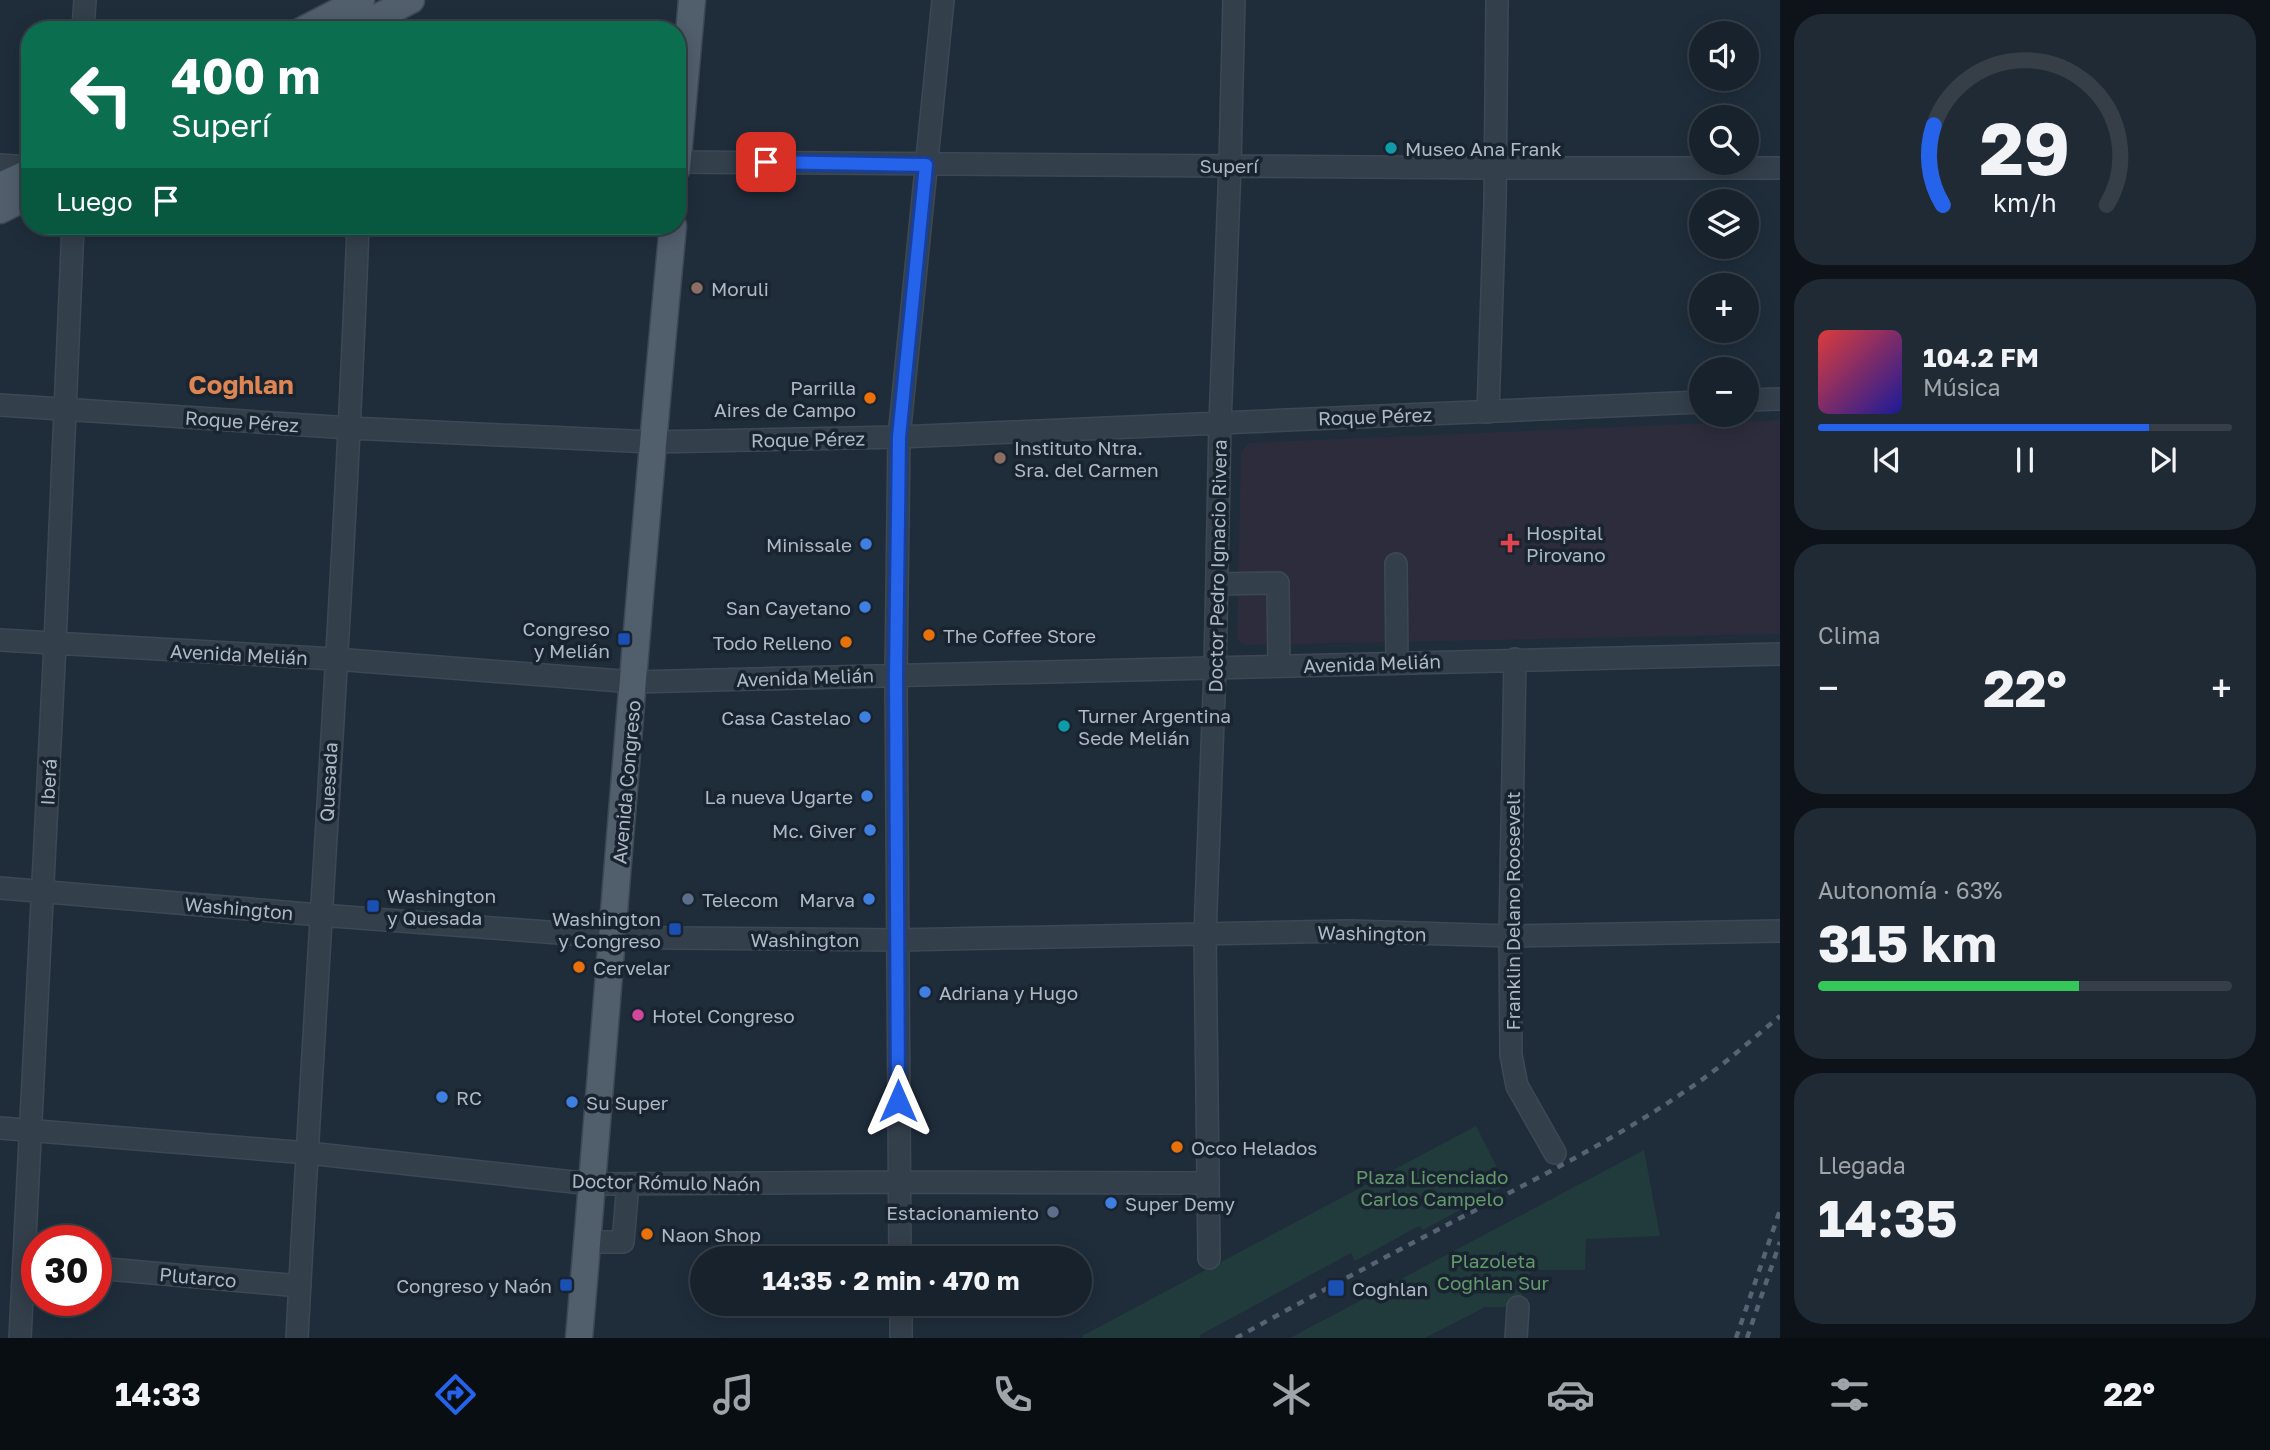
<!DOCTYPE html>
<html lang="es">
<meta charset="utf-8">
<style>
body{margin:0;font-family:"Golos Text",sans-serif;background:#202a34;color:#f1f3f6;height:100vh;display:flex;flex-direction:column;font-size:26px;white-space:nowrap}
*{box-sizing:border-box;margin:0}
p{font-size:23px;color:#9ea4a9}
.icon{flex:none;width:38px;height:38px;fill:none;stroke:currentColor;stroke-width:2;stroke-linecap:round;stroke-linejoin:round}
.map{position:relative;flex:1;overflow:hidden}
.drawer{display:flex;flex-direction:column;gap:14px;padding:14px;background:#0d1318;width:490px}
.drawer>*{flex:none}
.hud{position:absolute;left:21px;top:21px;width:665px;height:214px;border-radius:28px;box-shadow:0 4px 18px #0003,0 0 0 2px #363f48;background:#0b6e4f;color:#fff;overflow:hidden}
.buttons{position:absolute;left:1689px;top:21px;display:grid;gap:14px}
.buttons a{display:grid;place-items:center;width:70px;height:70px;border-radius:50%;background:#17222c;box-shadow:0 4px 18px #0003,0 0 0 2px #363f48;font-size:35px}
.speed{position:absolute;left:21px;top:1225px;display:flex;gap:14px;font-size:35px;font-weight:700;text-align:center}
.speed>*{display:grid;place-content:center;width:91px;height:91px;border-radius:50%;background:#17222c;box-shadow:0 4px 18px #0003,0 0 0 2px #363f48;line-height:1}
.speed .limit{border:10px solid #d22;background:#fff;color:#111}
.pin{position:absolute;display:grid;place-items:center;width:60px;height:60px;color:#fff;margin:-30px;border-radius:14px;box-shadow:0 4px 10px #0006}
.me{position:absolute;width:77px;margin:-38px;rotate:0deg;stroke-linejoin:round;filter:drop-shadow(0 0 5px #0008)}
.turn{display:flex;align-items:center;gap:24px;height:147px;padding:0 35px;font-size:32px}
.turn .icon{width:91px;height:91px;stroke-width:2.5}
.turn b{display:block;font-size:49px;line-height:60px}
.then{display:flex;align-items:center;height:66px;padding:0 35px;background:#0003;gap:14px;font-size:26px}
.big{font-size:52px;font-weight:700;line-height:1.1}
.drawer .card{flex:1;display:flex;flex-direction:column;justify-content:center;gap:10px;min-width:0;padding:0 24px;border-radius:28px;background:#202a34}
.drawer .dial{align-items:center;gap:0}
.dial svg{height:182px;overflow:visible;fill:none;stroke:#363f48;stroke-width:7;stroke-linecap:round;text-anchor:middle}
.dial text{fill:#f1f3f6;stroke:none}
.song{display:flex;align-items:center;gap:21px}
.cover{width:84px;height:84px;border-radius:10px;background:linear-gradient(135deg,hsl(0 70% 55%),hsl(240 70% 35%))}
.played{height:7px;border-radius:4px;background:linear-gradient(90deg,#2563eb 80%,#363f48 80%)}
.keys{display:flex;justify-content:space-around;direction:ltr}
.heat{display:flex;justify-content:space-between;align-items:center;font-size:38px;direction:ltr}
.charge{height:10px;border-radius:5px;background:linear-gradient(90deg,#34c759 63%,#363f48 0)}
.trip{position:absolute;left:690px;top:1246px;width:402px;height:70px;border-radius:35px;background:#17222c;box-shadow:0 4px 18px #0003,0 0 0 2px #363f48;font-weight:700;line-height:70px;text-align:center}
.dock{display:flex;height:112px;justify-content:space-around;align-items:center;background:#090e12;color:#9ea4a9}
.dock .icon{width:49px;height:49px}
.dock .current{color:#2563eb}
.dock b{font-size:32px;color:#f1f3f6}
main{display:flex;flex:1;min-height:0}
.map>svg:first-child{display:block}
</style>
<main>
<div class="map">
<svg width="1780" height="1338" viewBox="0 0 1780 1338">
<rect width="100%" height="100%" fill="#1f2d3b"/>
<!-- medical -->
<path fill="#2d2c3c" d="M1780,420V634L1245,645L1237,639L1241,453L1249,443Z"/>
<!-- green -->
<path fill="#213b3c" d="M1476,1126L1506,1185L1423,1230L1419,1226L1355,1261L1351,1253L1200,1335V1338H1083L1082,1336Z
M1644,1150L1660,1236L1586,1239L1585,1270H1531L1518,1307H1485L1425,1338H1290Z"/>
<g fill="none" stroke-linecap="round" stroke-linejoin="round">
<!-- minor casing -->
<g stroke="#3d4855" stroke-width="24">
<path id="minor" d="M83,30L85,0
M677,162L1495,168H1780
M0,165L30,167
M1746,400L1780,399
M0,405L350,428L652,442L899,437L1701,402
M1488,412L1495,203L1497,0
M1396,564L1397,662
M1217,584L1278,583L1279,666
M0,640L335,659L634,682L1780,654
M1515,659L1510,936L1511,1055L1517,1086L1555,1153
M0,888L320,915L613,937L675,938L898,940L1349,931L1510,936L1780,931
M0,1128L308,1153L592,1184L898,1182L1208,1183
M587,1242H623L628,1184
M900,1258L896,675L899,437L943,0
M1209,1258L1205,935L1215,668L1220,423L1230,165L1234,0
M96,1268L300,1286
M901,1304V1338
M20,1338L55,644L73,226
M297,1338C316,967 344,597 358,226
M1516,1338L1518,1307"/>
</g>
<!-- major casing -->
<g stroke="#3d4855" stroke-width="29">
<path id="major" d="M303,30L361,0
M353,30L411,0
M677,168L692,0
M0,186L30,172
M0,210L30,195
M579,1338C611,967 637,596 673,226"/>
</g>
<!-- minor -->
<use href="#minor" stroke="#333f4b" stroke-width="21"/>
<!-- major -->
<use href="#major" stroke="#515e6c" stroke-width="26"/>
<!-- rail -->
<path stroke="#556373" stroke-width="4.5" stroke-dasharray="7 7" stroke-linecap="butt" d="M1236,1338C1312,1296 1389,1255 1466,1215C1540,1177 1615,1139 1684,1092C1718,1070 1749,1042 1780,1016
M1736,1338L1780,1210
M1747,1338L1780,1242"/>
</g>
<g fill="none" stroke-linecap="round" stroke-linejoin="round">
<!-- route casing -->
<g stroke="#184099" stroke-width="18">
<path id="route" d="M766,162L926,165L899,437L896,675L898,1101"/>
</g>
<!-- route -->
<use href="#route" stroke="#2563eb" stroke-width="12"/>
</g>
<!-- markers -->
<g fill="#0f9aa8" stroke="#192430" stroke-width="2.5">
<circle cx="1391" cy="148" r="7"/>
<circle cx="1064" cy="726" r="7"/>
</g>
<g fill="#8d6e63" stroke="#192430" stroke-width="2.5">
<circle cx="697" cy="288" r="7"/>
<circle cx="1000" cy="458" r="7"/>
</g>
<g fill="#e8710a" stroke="#192430" stroke-width="2.5">
<circle cx="870" cy="398" r="7"/>
<circle cx="929" cy="635" r="7"/>
<circle cx="846" cy="642" r="7"/>
<circle cx="579" cy="967" r="7"/>
<circle cx="1177" cy="1147" r="7"/>
<circle cx="647" cy="1234" r="7"/>
</g>
<path fill="#e0444e" stroke="#192430" stroke-width="2.5" d="M1506.5 532.5h7v7h7v7h-7v7h-7v-7h-7v-7h7z"/>
<g fill="#3f7fe0" stroke="#192430" stroke-width="2.5">
<circle cx="866" cy="544" r="7"/>
<circle cx="865" cy="607" r="7"/>
<circle cx="865" cy="717" r="7"/>
<circle cx="867" cy="796" r="7"/>
<circle cx="870" cy="830" r="7"/>
<circle cx="869" cy="899" r="7"/>
<circle cx="925" cy="992" r="7"/>
<circle cx="442" cy="1097" r="7"/>
<circle cx="572" cy="1102" r="7"/>
<circle cx="1111" cy="1203" r="7"/>
</g>
<g fill="#1a4fb4" stroke="#192430" stroke-width="2.5">
<rect x="617" y="632" width="14" height="14" rx="3.5"/>
<rect x="366" y="899" width="14" height="14" rx="3.5"/>
<rect x="668" y="922" width="14" height="14" rx="3.5"/>
<rect x="559" y="1278" width="14" height="14" rx="3.5"/>
<rect x="1327" y="1279" width="18" height="18" rx="3.5"/>
</g>
<g fill="#5c6f8a" stroke="#192430" stroke-width="2.5">
<circle cx="688" cy="899" r="7"/>
<circle cx="1053" cy="1212" r="7"/>
</g>
<circle fill="#d1479c" stroke="#192430" stroke-width="2.5" cx="638" cy="1015" r="7"/>
<g text-anchor="middle" dominant-baseline="central" stroke-width="7" stroke-linejoin="round" paint-order="stroke">
<!-- poi labels -->
<g font-size="19" fill="#aeb9c8" stroke="#192430" text-anchor="start">
<text x="1405" y="148">Museo Ana Frank</text>
<text x="711" y="288">Moruli</text>
<text x="856" y="387" text-anchor="end">Parrilla<tspan x="856" dy="22">Aires de Campo</tspan></text>
<text x="1014" y="447">Instituto Ntra.<tspan x="1014" dy="22">Sra. del Carmen</tspan></text>
<text x="1526" y="532">Hospital<tspan x="1526" dy="22">Pirovano</tspan></text>
<text x="852" y="544" text-anchor="end">Minissale</text>
<text x="851" y="607" text-anchor="end">San Cayetano</text>
<text x="610" y="628" text-anchor="end">Congreso<tspan x="610" dy="22">y Melián</tspan></text>
<text x="943" y="635">The Coffee Store</text>
<text x="832" y="642" text-anchor="end">Todo Relleno</text>
<text x="1078" y="715">Turner Argentina<tspan x="1078" dy="22">Sede Melián</tspan></text>
<text x="851" y="717" text-anchor="end">Casa Castelao</text>
<text x="853" y="796" text-anchor="end">La nueva Ugarte</text>
<text x="856" y="830" text-anchor="end">Mc. Giver</text>
<text x="387" y="895">Washington<tspan x="387" dy="22">y Quesada</tspan></text>
<text x="702" y="899">Telecom</text>
<text x="855" y="899" text-anchor="end">Marva</text>
<text x="661" y="918" text-anchor="end">Washington<tspan x="661" dy="22">y Congreso</tspan></text>
<text x="593" y="967">Cervelar</text>
<text x="939" y="992">Adriana y Hugo</text>
<text x="652" y="1015">Hotel Congreso</text>
<text x="456" y="1097">RC</text>
<text x="586" y="1102">Su Super</text>
<text x="1191" y="1147">Occo Helados</text>
<text x="1125" y="1203">Super Demy</text>
<text x="1039" y="1212" text-anchor="end">Estacionamiento</text>
<text x="661" y="1234">Naon Shop</text>
<text x="552" y="1285" text-anchor="end">Congreso y Naón</text>
<text x="1352" y="1288">Coghlan</text>
</g>
<!-- street labels -->
<g font-size="19" fill="#aeb9c8" stroke="#192430">
<text x="1229" y="165">Superí</text>
<text transform="translate(1375 416) rotate(-2)">Roque Pérez</text>
<text transform="translate(242 421) rotate(4)">Roque Pérez</text>
<text transform="translate(808 439) rotate(-1)">Roque Pérez</text>
<text transform="translate(1217 566) rotate(-89)">Doctor Pedro Ignacio Rivera</text>
<text transform="translate(239 654) rotate(3)">Avenida Melián</text>
<text transform="translate(1372 663) rotate(-2)">Avenida Melián</text>
<text transform="translate(805 677) rotate(-2)">Avenida Melián</text>
<text transform="translate(48 782) rotate(-87)">Iberá</text>
<text transform="translate(328 782) rotate(-87)">Quesada</text>
<text transform="translate(626 782) rotate(-85)">Avenida Congreso</text>
<text transform="translate(239 908) rotate(5)">Washington</text>
<text transform="translate(1512 911) rotate(-90)">Franklin Delano Roosevelt</text>
<text transform="translate(1372 933) rotate(1)">Washington</text>
<text x="805" y="939">Washington</text>
<text transform="translate(666 1182) rotate(1)">Doctor Rómulo Naón</text>
<text transform="translate(198 1277) rotate(5)">Plutarco</text>
</g>
<!-- park labels -->
<g font-size="19" fill="#639a6c" stroke="#192430">
<text x="1432" y="1176">Plaza Licenciado<tspan x="1432" dy="22">Carlos Campelo</tspan></text>
<text x="1493" y="1260">Plazoleta<tspan x="1493" dy="22">Coghlan Sur</tspan></text>
</g>
<!-- district labels -->
<g font-size="26" font-weight="bold" fill="#dd8653" stroke="#192430">
<text x="241" y="384">Coghlan</text>
</g>
</g>
</svg>
<div class="buttons">
<a><svg class="icon" aria-label="sound" viewBox="0 0 24 24"><path d="M4 9h4l5-4v14l-5-4H4zM17 9q2 3 0 6"/></svg></a>
<a><svg class="icon" aria-label="search" viewBox="0 0 24 24"><circle cx="10" cy="10" r="6"/><path d="M15 15l6 6"/></svg></a>
<a><svg class="icon" aria-label="layers" viewBox="0 0 24 24"><path d="M12 4l9 5-9 5-9-5zM3 14l9 5 9-5"/></svg></a>
<a>+</a>
<a>−</a>
</div>
<div class="speed"><div class="limit">30</div></div>
<div class="pin" style="left:766px;top:162px;background:#d93025"><svg class="icon" aria-label="arrive" viewBox="0 0 24 24"><path d="M6 21V4h12l-3 4 3 4H6"/></svg></div>
<svg class="me" style="left:898px;top:1101px" viewBox="-20 -20 40 40"><path d="M0-17L14 15 0 8-14 15z" fill="#2563eb" stroke="#fff" stroke-width="4"/></svg>
<div class="trip">14:35 · 2 min · 470 m</div>
<div class="hud">
<div class="turn"><svg class="icon" aria-label="left" viewBox="0 0 24 24"><path d="M17 20v-9H6M10 6l-5 5 5 5"/></svg><div><b>400 m</b>Superí</div></div>
<div class="then">Luego<svg class="icon" aria-label="arrive" viewBox="0 0 24 24"><path d="M6 21V4h12l-3 4 3 4H6"/></svg></div>
</div>
</div>
<section class="drawer">
<div class="card dial"><svg viewBox="0 0 100 80">
<path d="M14 69A42 42 0 1 1 86 69"/>
<path d="M14 69A42 42 0 0 1 10 34" stroke="#2563eb"/>
<text x="50" y="56" font-size="32" font-weight="700">29</text>
<text x="50" y="72" font-size="11">km/h</text>
</svg></div>
<div class="card">
<div class="song"><i class="cover"></i><div><b>104.2 FM</b><p>Música</p></div></div>
<div class="played"></div>
<div class="keys"><svg class="icon" aria-label="previous" viewBox="0 0 24 24"><path d="M18 5L8 12l10 7zM5 5v14"/></svg><svg class="icon" aria-label="pause" viewBox="0 0 24 24"><path d="M8 5v14M16 5v14"/></svg><svg class="icon" aria-label="next" viewBox="0 0 24 24"><path d="M6 5l10 7-10 7zM19 5v14"/></svg></div>
</div>
<div class="card"><p>Clima</p>
<div class="heat"><a>−</a><b class="big">22°</b><a>+</a></div>
</div>
<div class="card"><p>Autonomía · 63%</p><b class="big">315 km</b><div class="charge"></div></div>
<div class="card"><p>Llegada</p><b class="big">14:35</b></div>
</section>
</main>
<nav class="dock">
<b>14:33</b>
<svg class="icon current" aria-label="directions" viewBox="0 0 24 24"><path d="M12 3l9 9-9 9-9-9zM9 14v-3h6M13 9l2 2-2 2"/></svg>
<svg class="icon" aria-label="music" viewBox="0 0 24 24"><path d="M9 18V5l10-2v13"/><circle cx="6" cy="18" r="3"/><circle cx="16" cy="16" r="3"/></svg>
<svg class="icon" aria-label="phone" viewBox="0 0 24 24"><path d="M5 4h4l2 5-3 2q2 4 5 5l2-3 5 2v4C11 20 4 13 5 4z"/></svg>
<svg class="icon" aria-label="climate" viewBox="0 0 24 24"><path d="M12 3v18M4 7l16 10M4 17L20 7"/></svg>
<svg class="icon" aria-label="car" viewBox="0 0 24 24"><path d="M5 17H2v-5l4-1 3-4h7l3 4 3 1v5h-3M9 17h6M6 11h13"/><circle cx="7" cy="17" r="2"/><circle cx="17" cy="17" r="2"/></svg>
<svg class="icon" aria-label="filters" viewBox="0 0 24 24"><path d="M4 7h16M4 17h16"/><circle cx="9" cy="7" r="2"/><circle cx="15" cy="17" r="2"/></svg>
<b>22°</b>
</nav>
